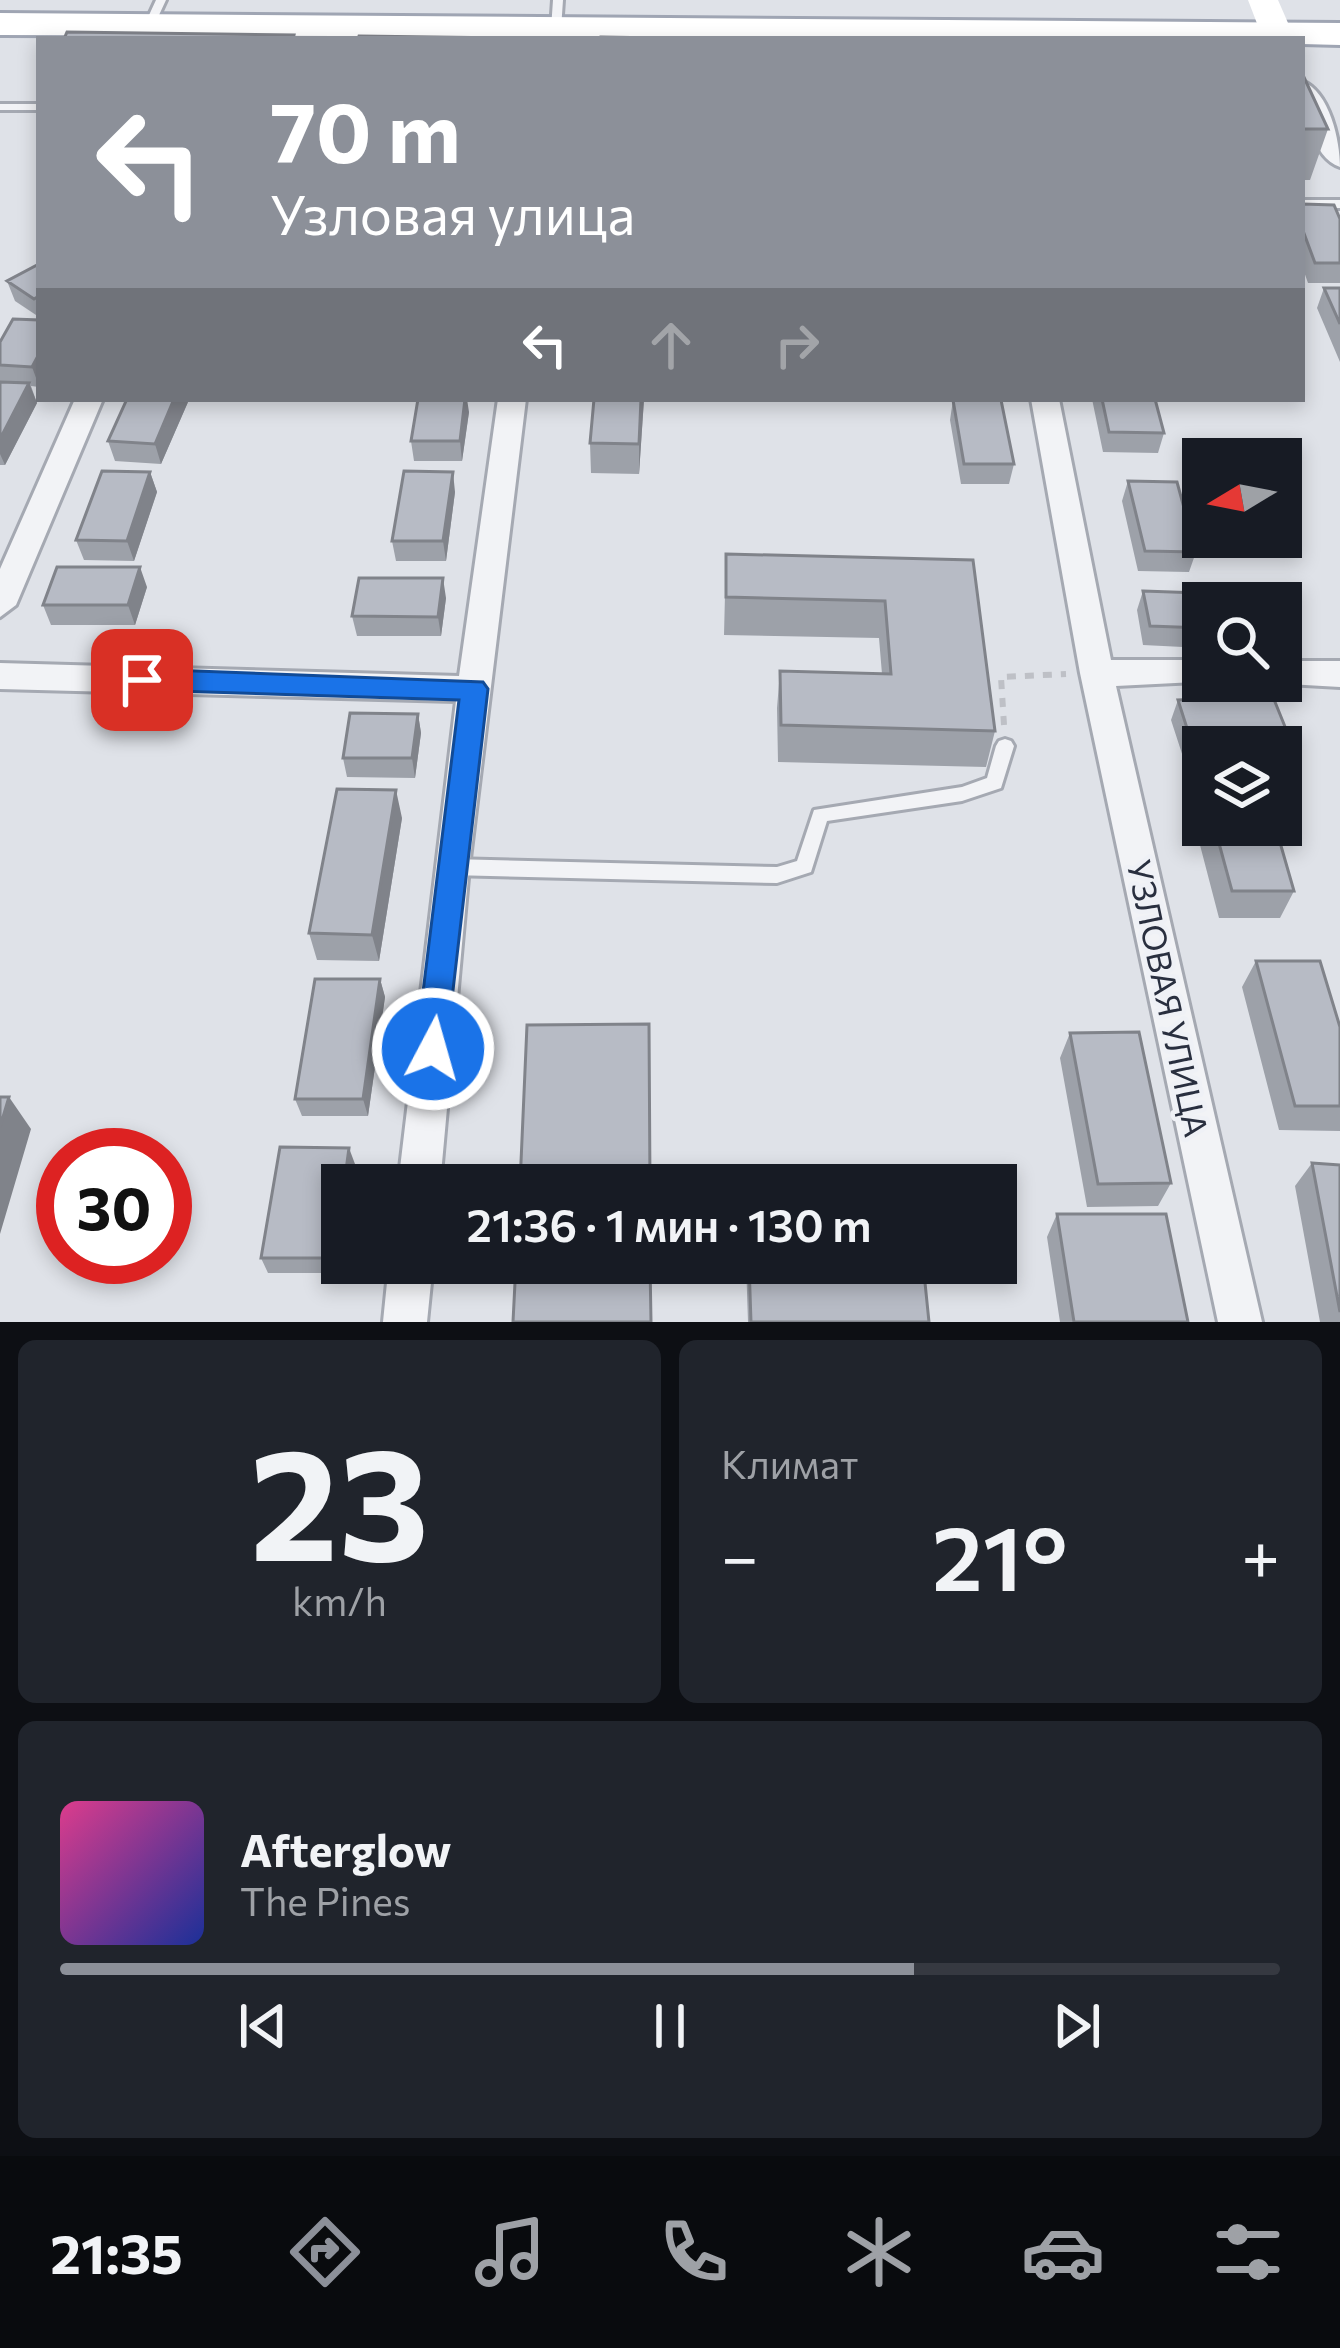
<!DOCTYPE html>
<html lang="ru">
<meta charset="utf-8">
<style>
body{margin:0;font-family:Commissioner,sans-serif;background:#20242c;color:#f1f3f6;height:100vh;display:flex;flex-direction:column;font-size:45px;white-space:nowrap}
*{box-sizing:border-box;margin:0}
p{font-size:39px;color:#9ea1a6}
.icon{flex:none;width:66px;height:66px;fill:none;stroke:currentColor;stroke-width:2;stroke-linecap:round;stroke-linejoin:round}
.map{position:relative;height:1322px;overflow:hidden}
.sheet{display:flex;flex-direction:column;gap:18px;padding:18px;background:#0d0f14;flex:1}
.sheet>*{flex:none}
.banner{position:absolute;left:36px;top:36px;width:1269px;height:366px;border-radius:0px;box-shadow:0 6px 18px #0003;background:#8c9099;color:#fff;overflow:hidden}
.needle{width:78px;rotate:260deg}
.fabs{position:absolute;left:1182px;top:438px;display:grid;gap:24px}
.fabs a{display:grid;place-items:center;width:120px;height:120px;border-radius:0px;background:#171b24;box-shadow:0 6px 18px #0003;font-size:60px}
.speed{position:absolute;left:36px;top:1128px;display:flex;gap:24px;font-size:60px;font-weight:700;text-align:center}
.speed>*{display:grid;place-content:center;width:156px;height:156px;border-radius:50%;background:#171b24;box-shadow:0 6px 18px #0003;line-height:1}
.speed .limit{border:18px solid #d22;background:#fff;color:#111}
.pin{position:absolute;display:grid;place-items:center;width:102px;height:102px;color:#fff;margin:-51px;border-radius:24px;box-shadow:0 6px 18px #0006}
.me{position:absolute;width:132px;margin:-66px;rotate:6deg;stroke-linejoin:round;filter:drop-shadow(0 0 9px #0008)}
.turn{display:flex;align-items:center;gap:42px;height:252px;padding:0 36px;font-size:54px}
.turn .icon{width:156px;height:156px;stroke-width:2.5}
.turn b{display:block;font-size:84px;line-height:102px}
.lanes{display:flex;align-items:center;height:114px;padding:0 36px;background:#0003;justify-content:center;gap:60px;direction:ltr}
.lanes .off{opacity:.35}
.big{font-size:90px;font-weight:600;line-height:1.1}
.sheet .card{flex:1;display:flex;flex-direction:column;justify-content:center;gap:18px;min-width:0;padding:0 42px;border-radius:18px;background:#20242c}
.sheet .dial{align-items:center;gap:0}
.dial b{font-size:156px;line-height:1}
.song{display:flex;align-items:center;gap:36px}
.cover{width:144px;height:144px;border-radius:18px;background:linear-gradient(135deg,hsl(330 70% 55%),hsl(230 70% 35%))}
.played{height:12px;border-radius:6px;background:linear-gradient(90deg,#8c9099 70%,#363941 70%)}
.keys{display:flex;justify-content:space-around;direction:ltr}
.heat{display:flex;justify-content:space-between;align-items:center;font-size:66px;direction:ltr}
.sheet .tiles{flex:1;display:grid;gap:18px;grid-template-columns:1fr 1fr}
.card:last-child{grid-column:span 2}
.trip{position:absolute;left:321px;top:1164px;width:696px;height:120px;border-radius:0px;background:#171b24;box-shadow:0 6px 18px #0003;font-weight:600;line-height:120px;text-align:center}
.tabs{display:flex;height:192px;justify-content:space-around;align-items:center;background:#090b0e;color:#9ea1a6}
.tabs .icon{width:84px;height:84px}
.tabs .on{color:#8c9099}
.tabs b{font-size:54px;color:#f1f3f6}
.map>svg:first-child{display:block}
</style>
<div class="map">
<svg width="1340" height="1322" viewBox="0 0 1340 1322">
<rect width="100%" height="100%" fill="#dfe2e8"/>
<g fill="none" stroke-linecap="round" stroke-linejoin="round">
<!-- lane casing -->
<g stroke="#a5a9b2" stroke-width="6">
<path id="lane" d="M156,0H166L153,28H145L144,26Z
M553,0H563L561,29L556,32L551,29Z
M0,104H39V110H0Z
M1302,200H1340V208H1302Z
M1005,739L1011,741L1014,746L1001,788L962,801L827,821L811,872L777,883L451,875L445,872L442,867L445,862L451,859L777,867L797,861L814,810L962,787L987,778L996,746L999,741Z"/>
</g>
<!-- street casing -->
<g stroke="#a5a9b2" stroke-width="6">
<path id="street" d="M1302,81C1330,92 1340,141 1340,167C1312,158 1302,107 1302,81Z
M75,399H103L16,605L0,617V569Z
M498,399H526L469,867L440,1185H398L456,701L0,689V663L459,676Z
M1031,399H1059L1111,660H1203V681H1215L1116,686L1262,1322H1218L1080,673Z
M1281,661H1340V687L1269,683L1281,681Z
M389,1263H433L427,1322H383Z"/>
</g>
<!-- primary casing -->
<g stroke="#9fa5b3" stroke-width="6">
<path id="primary" d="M0,13L1340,23V45L1302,44V39L0,35Z"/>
</g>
<!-- path -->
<path stroke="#bec0c6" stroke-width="6" stroke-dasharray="9 9" stroke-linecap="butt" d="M1004,725L1001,677L1066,674"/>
<!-- lane -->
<use href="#lane" fill="#f2f3f6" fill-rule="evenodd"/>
<!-- street -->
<use href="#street" fill="#f2f3f6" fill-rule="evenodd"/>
<!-- secondary -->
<path fill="#fff" fill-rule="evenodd" d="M1248,0H1278L1295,39H1263Z"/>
<!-- primary -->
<use href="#primary" fill="#fff" fill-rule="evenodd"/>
</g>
<!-- wall -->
<path fill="#9da1a9" d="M1302,73L1328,129L1310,180H1302Z
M1302,204L1340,219V283H1308L1302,266Z
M39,264V317L15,301L7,281Z
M1324,288H1340V362L1317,308Z
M39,320V387L31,386L37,403L5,465H0V342Z
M594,399H644L639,474L591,473L590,443Z
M1092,399H1155L1164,433L1158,453L1103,452Z
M953,400L1014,464L1009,484H961L950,420Z
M188,402L161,464L115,461L108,441Z
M469,412L462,461H414L411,441Z
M150,472L157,492L134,561L84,560L76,540Z
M1128,481L1196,552L1189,572L1138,571L1122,501Z
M455,492L446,561H396L392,541Z
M726,554L973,560L995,731L986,767L778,762L777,708L780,671L882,674L879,638L724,635Z
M147,587L135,625H51L43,605Z
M1143,591L1203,603V648L1143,645L1137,610Z
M446,598L441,636H357L352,616Z
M1178,700L1290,739L1281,758V747H1203V762L1185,763L1171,720Z
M418,714L421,733L415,778L347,777L343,758Z
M1200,771H1203V825H1275L1294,891L1280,918H1219L1188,799Z
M402,818L379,961L317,960L309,933Z
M1256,961L1340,1027V1131L1279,1130L1242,987Z
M380,979L385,997L368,1116H302L295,1099Z
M1070,1033L1171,1183L1158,1206L1087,1207L1060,1058Z
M1312,1163L1340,1165V1322H1320L1295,1186Z
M355,1164L352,1185H342V1257L340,1273H268L261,1258Z
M1057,1214L1188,1322H1060L1047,1237Z
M746,1263H923L929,1322H748Z"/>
<!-- shaded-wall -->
<path fill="#80838a" d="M39,354V386L32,367Z
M29,383L37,403L5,465L0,454V439Z
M174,399H187L188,402L161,464L155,444Z
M465,399H467L469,412L462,461L460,441Z
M641,399H644L639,474V444Z
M150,472L157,492L134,561L127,541Z
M453,472L455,492L446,561L443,541Z
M140,567L147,587L135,625L128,605Z
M443,578L446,598L441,636L438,617Z
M418,714L421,733L415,778L412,758Z
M396,790L402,818L379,961L372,935Z
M380,979L385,997L368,1116L363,1099Z
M9,1097L31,1129L0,1234V1127Z
M349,1148L355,1164L352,1185H344Z
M342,1198V1257L340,1273L334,1258Z"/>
<!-- building -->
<path fill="#b7bbc5" stroke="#80838a" stroke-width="3" d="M67,32L294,35L293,39H64Z
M359,36L509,38L358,39Z
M601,37L720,39H601Z
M1302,73L1328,129H1302Z
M1302,204L1334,205L1340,219V263H1315L1302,228Z
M39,264V296L34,299L7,281Z
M1324,288H1340V324Z
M13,319L39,320V354L32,367L0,365V342Z
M0,382L29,383L0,439Z
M127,399H174L155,444L108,441Z
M418,399H465L460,441H411Z
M594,399H641L639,444L590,443Z
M1102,399H1155L1164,433L1109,432Z
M953,400H1001L1014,464H964Z
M102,471L150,472L127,541L76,540Z
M404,471L453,472L443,541H392Z
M1128,481L1177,482L1196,552L1145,551Z
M726,554L973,560L995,731L781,725L780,671L891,674L885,601L726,597Z
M57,567H140L128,605H43Z
M359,578H443L438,617L352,616Z
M1143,591L1228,594L1230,603H1203V628L1150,626Z
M1273,697L1290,739L1192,744L1178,700Z
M350,713L418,714L412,758H343Z
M337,789L396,790L372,935L309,933Z
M1214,825H1275L1294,891H1232Z
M1256,961H1320L1340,1027V1106H1295Z
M315,979H380L363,1099H295Z
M649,1024L650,1185H520L527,1025Z
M1139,1032L1171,1183L1098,1184L1070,1033Z
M0,1097H9L0,1127Z
M280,1147L349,1148L344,1185H342L334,1258H261Z
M1312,1163L1340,1165V1312Z
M1057,1214H1166L1188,1322H1074Z
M516,1263H650L651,1322H513Z
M749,1263H923L929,1322H751Z"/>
<!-- route -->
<path fill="#1a73e8" stroke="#114b97" stroke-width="3" d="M142,669L483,682L488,689L445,1059L433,1064L421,1059L416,1049L459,700L142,690L128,680Z"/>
<g text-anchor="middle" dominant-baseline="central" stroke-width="9" stroke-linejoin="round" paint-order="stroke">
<!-- street labels -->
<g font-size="33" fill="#292f3f" stroke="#eff1f6">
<text transform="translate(1169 998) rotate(78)">УЗЛОВАЯ УЛИЦА</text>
</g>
</g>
</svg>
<div class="fabs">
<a><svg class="needle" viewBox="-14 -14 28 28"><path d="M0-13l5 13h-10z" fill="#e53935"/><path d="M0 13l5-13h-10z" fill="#9ea1a6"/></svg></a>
<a><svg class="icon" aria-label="search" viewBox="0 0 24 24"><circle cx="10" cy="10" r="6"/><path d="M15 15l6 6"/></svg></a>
<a><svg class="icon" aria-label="layers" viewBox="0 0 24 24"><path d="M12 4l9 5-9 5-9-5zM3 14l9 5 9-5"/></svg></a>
</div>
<div class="speed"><div class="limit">30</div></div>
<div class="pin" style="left:142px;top:680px;background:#d93025"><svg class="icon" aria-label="arrive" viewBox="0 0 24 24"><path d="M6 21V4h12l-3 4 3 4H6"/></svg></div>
<svg class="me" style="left:433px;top:1049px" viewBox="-20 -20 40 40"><circle r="17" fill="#1a73e8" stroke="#fff" stroke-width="3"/><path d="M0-11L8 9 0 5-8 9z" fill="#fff"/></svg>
<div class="trip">21:36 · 1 мин · 130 m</div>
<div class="banner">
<div class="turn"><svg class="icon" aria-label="left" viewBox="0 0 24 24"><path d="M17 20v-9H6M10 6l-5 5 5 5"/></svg><div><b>70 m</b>Узловая улица</div></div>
<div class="lanes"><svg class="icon" aria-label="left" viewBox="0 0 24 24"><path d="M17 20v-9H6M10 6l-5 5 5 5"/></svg><svg class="icon off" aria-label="ahead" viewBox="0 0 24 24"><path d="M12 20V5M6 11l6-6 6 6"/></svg><svg class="icon off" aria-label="right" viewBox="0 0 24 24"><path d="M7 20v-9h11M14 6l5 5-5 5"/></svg></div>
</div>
</div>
<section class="sheet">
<div class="tiles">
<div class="card dial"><b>23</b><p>km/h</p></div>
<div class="card"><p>Климат</p>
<div class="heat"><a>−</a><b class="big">21°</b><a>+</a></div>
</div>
<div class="card">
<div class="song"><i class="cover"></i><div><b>Afterglow</b><p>The Pines</p></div></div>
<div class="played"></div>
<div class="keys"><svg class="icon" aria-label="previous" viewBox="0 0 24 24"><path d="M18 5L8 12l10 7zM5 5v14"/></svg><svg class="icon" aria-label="pause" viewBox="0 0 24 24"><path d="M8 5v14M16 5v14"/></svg><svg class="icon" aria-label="next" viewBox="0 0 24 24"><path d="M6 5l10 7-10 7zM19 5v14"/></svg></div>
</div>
</div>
</section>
<nav class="tabs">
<b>21:35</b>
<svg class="icon on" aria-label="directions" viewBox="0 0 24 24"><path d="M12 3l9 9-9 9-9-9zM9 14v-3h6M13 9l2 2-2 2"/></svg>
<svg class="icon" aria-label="music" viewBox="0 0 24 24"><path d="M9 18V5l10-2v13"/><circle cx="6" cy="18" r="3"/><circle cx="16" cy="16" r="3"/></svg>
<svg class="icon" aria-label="phone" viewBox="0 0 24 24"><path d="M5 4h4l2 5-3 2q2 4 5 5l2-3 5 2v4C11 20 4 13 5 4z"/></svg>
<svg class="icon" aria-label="climate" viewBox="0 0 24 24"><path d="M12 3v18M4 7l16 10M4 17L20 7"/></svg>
<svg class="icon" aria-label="car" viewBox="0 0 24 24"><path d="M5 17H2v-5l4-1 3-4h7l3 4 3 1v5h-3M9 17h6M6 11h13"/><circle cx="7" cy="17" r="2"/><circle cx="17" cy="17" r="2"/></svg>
<svg class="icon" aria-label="filters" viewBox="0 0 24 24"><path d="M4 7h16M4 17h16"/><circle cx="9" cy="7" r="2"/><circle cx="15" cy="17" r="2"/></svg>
</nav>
